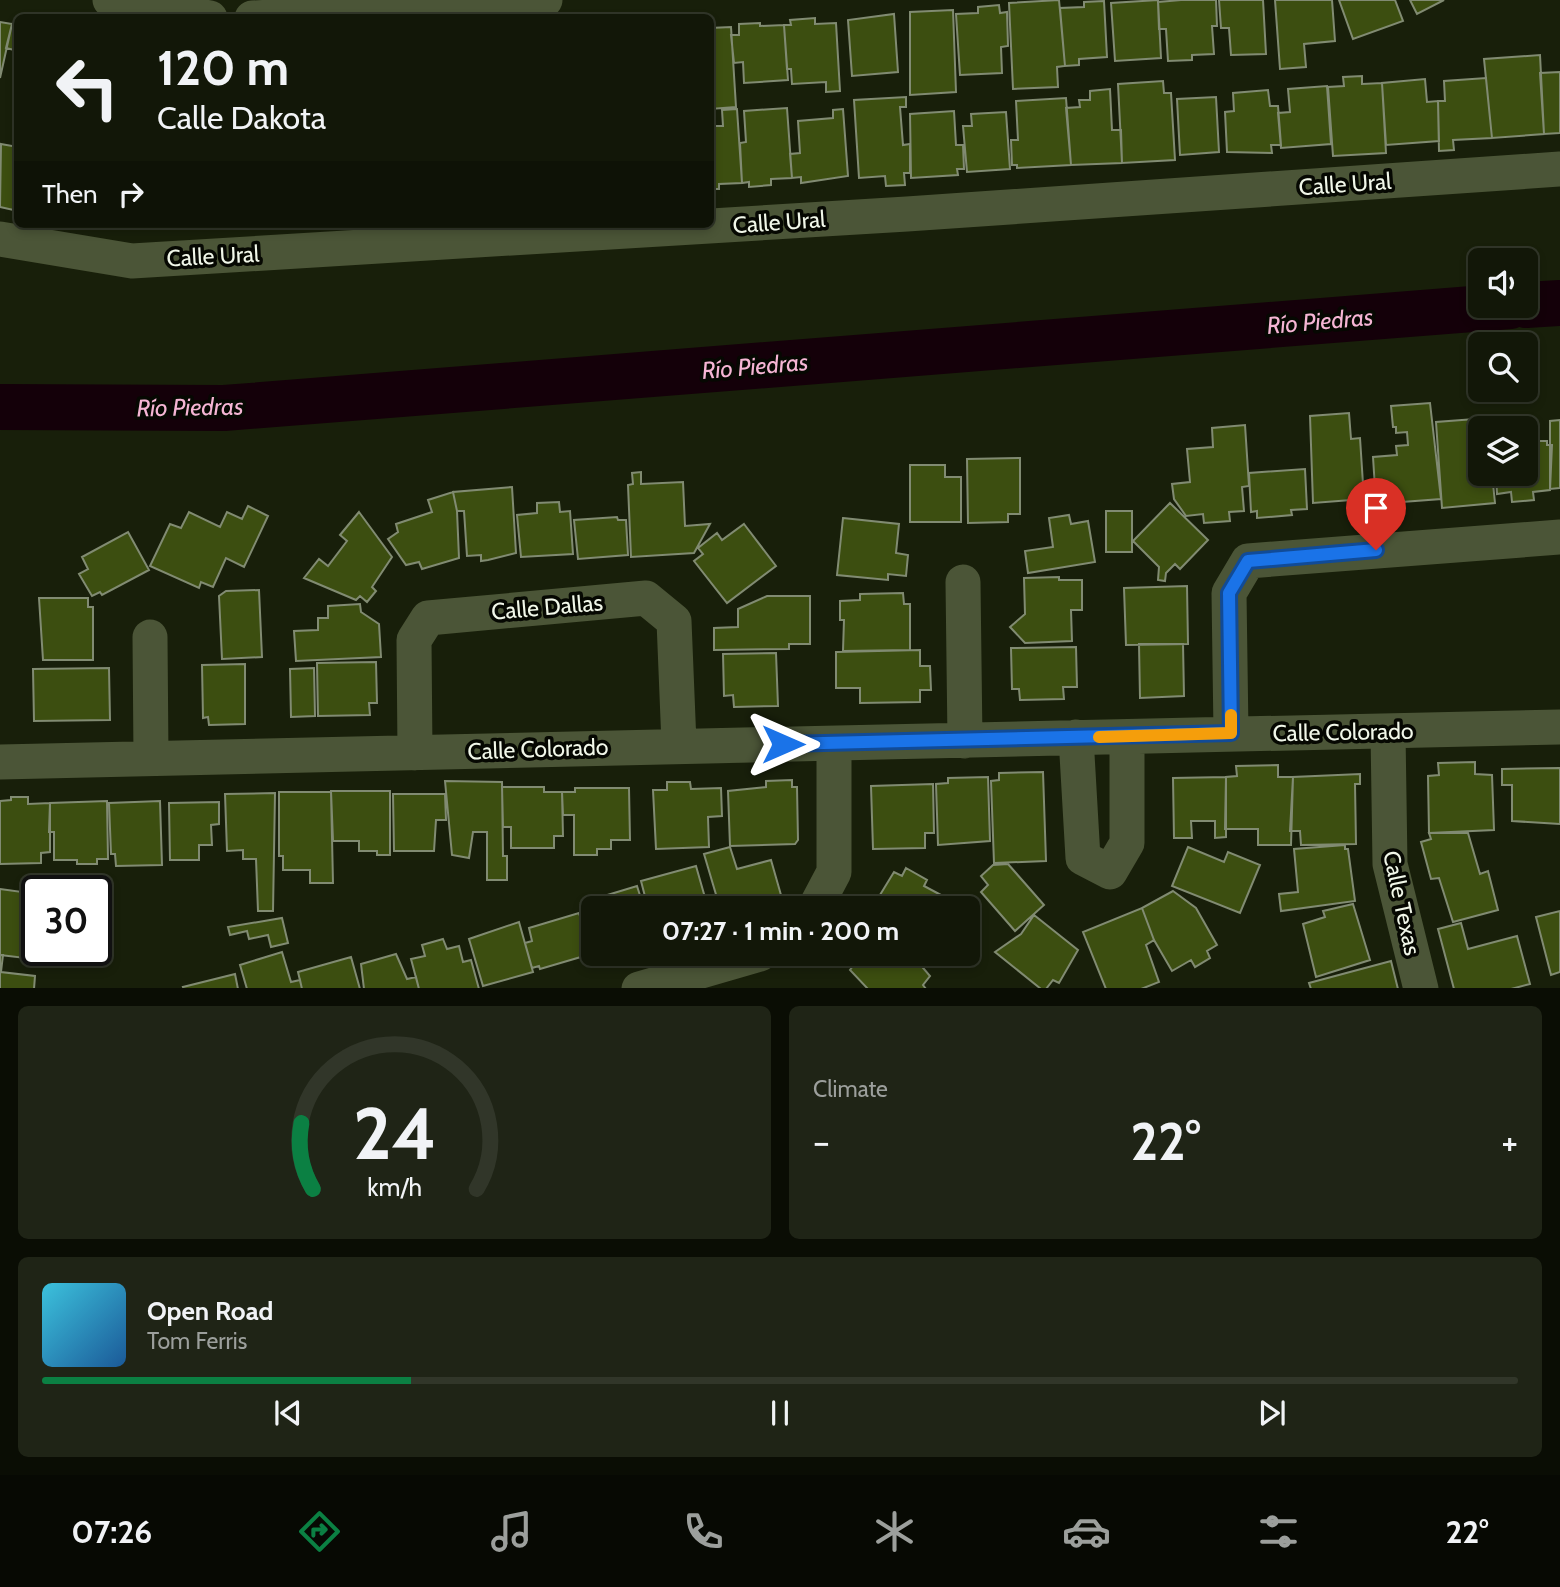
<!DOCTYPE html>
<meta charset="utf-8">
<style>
body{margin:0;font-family:Cabin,sans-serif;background:#1f2416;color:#f1f3f6;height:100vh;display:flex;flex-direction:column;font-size:26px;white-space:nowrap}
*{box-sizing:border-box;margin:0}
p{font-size:23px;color:#9c9f9c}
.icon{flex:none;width:38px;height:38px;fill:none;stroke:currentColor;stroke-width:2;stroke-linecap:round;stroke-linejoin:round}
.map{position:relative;height:988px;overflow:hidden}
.details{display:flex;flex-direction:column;gap:18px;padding:18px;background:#0a0d04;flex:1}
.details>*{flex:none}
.hud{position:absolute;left:14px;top:14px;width:700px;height:214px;border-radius:10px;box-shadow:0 4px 10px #0003,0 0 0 2px #313629;background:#121708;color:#f1f3f6;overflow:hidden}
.controls{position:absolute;left:1468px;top:248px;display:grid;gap:14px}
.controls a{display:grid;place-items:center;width:70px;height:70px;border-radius:10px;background:#121708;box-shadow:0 4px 10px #0003,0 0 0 2px #313629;font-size:35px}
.speed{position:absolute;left:21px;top:875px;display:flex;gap:14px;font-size:35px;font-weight:700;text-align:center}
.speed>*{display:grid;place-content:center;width:91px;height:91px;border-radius:50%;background:#121708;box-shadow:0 4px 10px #0003,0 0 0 2px #313629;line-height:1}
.speed .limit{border:4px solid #111;border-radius:10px;background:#fff;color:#111}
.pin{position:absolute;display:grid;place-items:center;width:60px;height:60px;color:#fff;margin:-72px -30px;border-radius:50% 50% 50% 0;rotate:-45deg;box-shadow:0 0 7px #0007}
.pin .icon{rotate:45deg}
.me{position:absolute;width:77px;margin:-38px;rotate:90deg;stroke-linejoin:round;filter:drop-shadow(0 0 5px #0008)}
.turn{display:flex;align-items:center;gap:24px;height:147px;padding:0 28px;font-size:32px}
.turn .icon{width:91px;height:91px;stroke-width:2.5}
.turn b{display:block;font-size:49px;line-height:60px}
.then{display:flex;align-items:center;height:66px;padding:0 28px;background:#0003;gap:14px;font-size:26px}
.big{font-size:52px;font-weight:700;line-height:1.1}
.details .card{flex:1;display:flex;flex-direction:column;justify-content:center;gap:10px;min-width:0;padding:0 24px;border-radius:10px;background:#1f2416}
.details .dial{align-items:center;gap:0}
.dial svg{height:182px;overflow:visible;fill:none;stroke:#313629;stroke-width:7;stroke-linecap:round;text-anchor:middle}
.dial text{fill:#f1f3f6;stroke:none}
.song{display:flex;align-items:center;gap:21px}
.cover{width:84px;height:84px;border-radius:10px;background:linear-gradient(135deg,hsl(190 70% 55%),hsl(210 70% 35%))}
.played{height:7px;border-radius:4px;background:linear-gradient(90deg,#0b8043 25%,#313629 25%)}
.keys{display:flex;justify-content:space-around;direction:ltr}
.heat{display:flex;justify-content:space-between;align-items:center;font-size:38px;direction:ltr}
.details .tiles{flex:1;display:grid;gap:18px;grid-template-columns:1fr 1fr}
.card:last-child{grid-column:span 2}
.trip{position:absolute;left:581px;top:896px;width:399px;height:70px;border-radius:10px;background:#121708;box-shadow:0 4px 10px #0003,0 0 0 2px #313629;font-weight:700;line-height:70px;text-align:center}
.tab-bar{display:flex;height:112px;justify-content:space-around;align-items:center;background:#070903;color:#9c9f9c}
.tab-bar .icon{width:49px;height:49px}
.tab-bar .active{color:#0b8043}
.tab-bar b{font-size:32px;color:#f1f3f6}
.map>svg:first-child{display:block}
</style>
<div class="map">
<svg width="1560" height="989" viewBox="0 0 1560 989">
<rect width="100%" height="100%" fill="#181f0a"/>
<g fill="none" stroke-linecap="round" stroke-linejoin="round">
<!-- river -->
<path stroke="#140009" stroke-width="46" d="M1526,305L1560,303
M0,407L224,408L1510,306"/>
</g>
<!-- building -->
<path fill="#3c4e10" stroke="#818b72" stroke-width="2" d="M1059,0L1065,66L1057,67L1058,87L1013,89L1009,3Z
M1158,0L1161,58L1115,61L1111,3Z
M1181,0H1216L1217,26H1212L1214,54L1192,55V60L1168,61L1166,29H1159L1158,2Z
M1219,0H1263L1266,54L1231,55L1229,28H1221Z
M1275,0H1332L1335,41L1304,44L1306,67L1280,69Z
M1339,0H1395L1403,21L1353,39Z
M1410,0H1444L1417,14Z
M1104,1L1107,57L1079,59V65L1065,66L1060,8L1084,7V2Z
M999,5L1000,13L1007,12L1008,46L1001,47L1002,73L960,75L956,14L978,13V7Z
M953,10L956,92L910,95V12Z
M894,14L898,72L852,76L848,20Z
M815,18V24L836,23L840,91L826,92V82L792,84L791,69H787L784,25H791L790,20Z
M0,22L12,24L0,78Z
M760,23V26L784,25L788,80L744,83L743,62L734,63L731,35H739V24Z
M12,24L18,25V51L6,48Z
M731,27L736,107L710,109V28Z
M1540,55L1544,134L1492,138L1484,59Z
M1560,72V133L1544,134L1540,73Z
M1362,76V84L1382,83L1386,153L1333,156L1328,87L1344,86L1343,77Z
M1486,78L1492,138L1453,140L1454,150L1439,151L1438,101H1445L1444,81Z
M1425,79L1427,102L1438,101L1439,141L1386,145L1382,83Z
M1163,81L1164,93H1171L1175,160L1122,163L1118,84Z
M1327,86L1331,144L1281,148L1278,113L1290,112L1288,89Z
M1110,89L1112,130H1121L1122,163L1071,165L1066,108L1080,107L1079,100H1090V91Z
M1268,90L1270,106H1278L1281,145H1271L1272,153L1227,152L1225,112L1234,111L1233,93Z
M906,97V107H900L903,145L910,144V173H904L905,185L886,186L885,176L859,178L854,100Z
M1216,97L1219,152L1180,155L1177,99Z
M1066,98L1071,165L1017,168V165H1012L1011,140H1018L1016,101Z
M787,108L792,178L771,179V185L749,187V182L742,183L740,143L746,142L744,111Z
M737,109L742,183L719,184V189H710V126H723L722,110Z
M843,109L848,176L801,183V177L792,178L790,154L800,153L798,121L833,118V110Z
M954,111L956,145H963L964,169H957L958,175L911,178L910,114Z
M1006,112L1010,169L967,172L963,126H972L971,114Z
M1,144L18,147V211L0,207Z
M1430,403L1441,499L1376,504L1373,457L1397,455L1396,446L1408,445L1407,432L1396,433V427H1393L1391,406Z
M1349,413L1351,439L1360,438L1364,499L1313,503L1310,416Z
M1488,418L1489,429H1480V474H1492L1495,503L1442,508L1436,422Z
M1560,420V488L1550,489V421Z
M1245,425L1249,486L1242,487L1244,511L1229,512L1230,521L1204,523L1203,514L1186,516L1174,499L1172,484L1190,482L1187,449L1213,447L1212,428Z
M1536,434L1537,441H1547V445H1552L1550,490L1533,492L1534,500L1512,502L1511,492L1497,494L1496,474H1526V435Z
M1020,458V514H1008V522L968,523L967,459Z
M910,465H945V477H961V522H910Z
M1305,469L1307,509L1291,510L1292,515L1257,518V511L1251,512L1249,473Z
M641,472V484L683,482L685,526L710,524L694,553L631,557L628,485L633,484L632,473Z
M512,487L516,553L488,560L481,561V555L467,556L464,511H457L453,492Z
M453,492L457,511L459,558L422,569L419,562L406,565L388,539L398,532L396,524L432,512L428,500Z
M559,502L560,512L570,511L573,554L521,557L517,515L537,513V503Z
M1170,503L1208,540L1180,569L1175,564L1166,573L1165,581L1158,580L1159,567L1133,541Z
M248,506L268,516L244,567L226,558L213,587L201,582L199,588L150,566L170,524L181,528L189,512L220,527L227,512L242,519Z
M1106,511H1132V552H1106Z
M359,512L392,557L372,587L376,591L367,602L360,596L356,600L304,578L319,559L328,566L347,541L340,535Z
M1069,515L1071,524L1088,521L1095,562L1028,573L1025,551L1053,547L1049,518Z
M617,517L618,520H626L628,555L578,559L574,520Z
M843,518L899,524L896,553L908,555L906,576L888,574V580L837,575Z
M744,524L776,566L727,603L694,561L703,554L698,548L717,533L722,540Z
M128,532L149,570L102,595L100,592L92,596L79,574L88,569L82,557Z
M1059,577V580H1082V610H1071L1072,641L1025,643L1010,627L1025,614L1024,578Z
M1187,586L1188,644L1126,645L1124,588Z
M259,590L262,657L222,659L219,596L226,591Z
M903,593L904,604H910V650L843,651L844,620H840V601L860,600V594Z
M767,596H810V644H789V649L714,650V628L738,627V609Z
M39,598H88V607H93V660H43Z
M360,604L361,612L379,624L381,657L296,661L294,631L318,630V618H328V606Z
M1139,644H1183L1184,696L1140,698Z
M1076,647L1077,687H1063L1064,699L1020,700L1019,689H1012L1011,648Z
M920,650V666H930L931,690H920V702L860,703V688H836V652Z
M776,653L778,706L734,707L733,695L724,696L723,654Z
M376,662L377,703H369L370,715L318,716L317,663Z
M245,664V724L209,725L208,717L203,718L202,665Z
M109,668L110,720L34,721L33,669Z
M314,668L315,716L291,717L290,669Z
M1475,762V774L1492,775L1494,830L1429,833L1428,776L1439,775L1438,763Z
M1278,765V777H1293L1291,845H1258V829H1225L1226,777L1237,776L1236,766Z
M1560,768V824L1512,821V785H1502V769Z
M1043,772L1046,861L994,863L991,781L999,780V773Z
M1360,774V784H1355L1356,844L1301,845L1300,831H1290L1293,777Z
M988,777L990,841L938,845L936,784L948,783V778Z
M1226,777V837L1215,838V821H1191L1192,838H1174L1173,778Z
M792,780V787H797L798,840L795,844L730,846L728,791L766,787V781Z
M445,781L502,782L503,856H507V880H487V832H473L469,858L452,855Z
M667,782H690L691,789L721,788L722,816L708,817L709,847L656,849L653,790H667Z
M933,784L934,833H925V848L873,849L871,786Z
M502,787H544V792H562L563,836H554V848H511V827H503Z
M575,788H629L630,840H611V849H597V855H574V815H563L562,792H575Z
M390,791V855H377V851H359V841H333L331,791Z
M279,792H331L333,883H310V870H283V856H279Z
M275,793L273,911H258L256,859H243V850L227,851L225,794Z
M393,794H445L446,820H436L434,851H394Z
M11,797H28V804L50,803V852L41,853V863L0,864V801L11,800Z
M107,801L108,859H97V864H77V860H54V832H49L50,803Z
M160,801L162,865L116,866L115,854H111L109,803Z
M219,802V824L211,825L212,845H199V860H170L169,803Z
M1429,833H1468L1480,874L1488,871L1498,910L1453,922L1439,878L1431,879L1421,842L1431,839Z
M1345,845V849H1348L1355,901L1281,911L1279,894L1298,892L1294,849Z
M730,847L737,869L771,860L783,902L762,908H720L704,854Z
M1188,847L1224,862L1228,852L1260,865L1240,913L1172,886Z
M1008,864L1044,905L1015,931L981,892L988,885L981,876L993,865Z
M696,866L708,908H648L641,881Z
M906,868L927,880L924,886L941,895L934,908H872L894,872L902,876Z
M637,886L644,908H593V943L581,903Z
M0,889L37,894V948L27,947L25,958L0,955Z
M1173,891L1196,908L1217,945L1207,951L1210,958L1195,967L1191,960L1172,971L1154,940L1142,908Z
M1353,904L1370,960L1316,977L1303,924L1325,917L1323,911Z
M1142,908L1154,940L1146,945L1159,982L1141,989H1106L1083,932Z
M1560,911V972L1551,975L1536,917Z
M579,913L591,954L540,969L539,966L532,968L525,943L532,941L529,928Z
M1034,915L1078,950L1059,983L1053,980L1046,989H1041L995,952L1021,934Z
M282,918L288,943L271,947L268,935L249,939L247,931L230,935L228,927Z
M519,922L533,972L483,986L469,939Z
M1461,923L1468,949L1517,936L1530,984L1511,989H1454L1438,929Z
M443,939L447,949L459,946L463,962L471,960L479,989H419L411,959L425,956L422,945Z
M282,952L291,982L300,980L302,989H247L240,965Z
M396,954L407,979L416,977L419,989H364L361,964Z
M856,954L913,956L930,976L923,985L926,989H868L850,970L860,957Z
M0,955H3L1,972L35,976L34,989H0Z
M351,957L360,989H302L298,972Z
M1391,961L1398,989H1311L1309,983Z
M235,974L238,989H184L183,987Z"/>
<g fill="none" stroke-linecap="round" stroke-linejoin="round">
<!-- minor -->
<path stroke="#4b5537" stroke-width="35" d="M110,0L210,18
M252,18L378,12L545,0
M0,239L132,261L907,214L1560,169
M963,582L965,741
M150,637L151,758
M1388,732L1390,864L1421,989
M1231,733L1229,593L1248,561L1560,537
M1076,737L1083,858L1110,872L1127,843V737
M415,753L414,640L428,618L646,598L674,621L679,744
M0,762C520,747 1040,741 1560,727
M815,908L834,872V745
M639,989L760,954"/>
</g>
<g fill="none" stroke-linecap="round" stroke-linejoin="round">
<!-- route casing -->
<g stroke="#114b97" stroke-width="18">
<path id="route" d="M783,744L1231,733L1229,593L1248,561L1376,550"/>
</g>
<!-- route -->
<use href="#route" stroke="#1a73e8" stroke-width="12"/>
<!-- slow -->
<path stroke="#f59e0b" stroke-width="12" d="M1099,737L1231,733V715"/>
</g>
<g text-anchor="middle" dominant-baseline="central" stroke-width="7" stroke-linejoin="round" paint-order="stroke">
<!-- street labels -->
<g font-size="23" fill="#f1f7e9" stroke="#060802">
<text transform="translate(1345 184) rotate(-4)">Calle Ural</text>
<text transform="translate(779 222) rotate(-4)">Calle Ural</text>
<text transform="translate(213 256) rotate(-3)">Calle Ural</text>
<text transform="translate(547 607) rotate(-5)">Calle Dallas</text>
<text transform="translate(1343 732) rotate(-1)">Calle Colorado</text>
<text transform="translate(538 749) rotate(-2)">Calle Colorado</text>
<text transform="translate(1402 903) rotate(78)">Calle Texas</text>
</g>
<!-- water labels -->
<g font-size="24" font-style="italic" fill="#f5b5d4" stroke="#060802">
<text transform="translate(1320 321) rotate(-5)">Río Piedras</text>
<text transform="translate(755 366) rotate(-5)">Río Piedras</text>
<text transform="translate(190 407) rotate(-1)">Río Piedras</text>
</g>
</g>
</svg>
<div class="controls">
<a><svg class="icon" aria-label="sound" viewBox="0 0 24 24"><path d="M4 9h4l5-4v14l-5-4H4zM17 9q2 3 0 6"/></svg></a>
<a><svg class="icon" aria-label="search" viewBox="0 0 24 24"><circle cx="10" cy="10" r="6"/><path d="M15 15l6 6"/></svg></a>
<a><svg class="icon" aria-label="layers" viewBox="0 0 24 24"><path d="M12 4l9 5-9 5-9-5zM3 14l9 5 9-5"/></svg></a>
</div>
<div class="speed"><div class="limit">30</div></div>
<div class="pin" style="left:1376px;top:550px;background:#d93025"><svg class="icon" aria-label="arrive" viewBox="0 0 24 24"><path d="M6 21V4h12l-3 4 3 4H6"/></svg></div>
<svg class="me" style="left:783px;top:744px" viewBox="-20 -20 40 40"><path d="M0-17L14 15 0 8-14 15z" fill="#1a73e8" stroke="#fff" stroke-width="4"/></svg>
<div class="trip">07:27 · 1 min · 200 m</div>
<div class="hud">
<div class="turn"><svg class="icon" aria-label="left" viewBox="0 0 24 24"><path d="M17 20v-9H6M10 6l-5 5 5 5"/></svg><div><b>120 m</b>Calle Dakota</div></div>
<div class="then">Then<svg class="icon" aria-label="right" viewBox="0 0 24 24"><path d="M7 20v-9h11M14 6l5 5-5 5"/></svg></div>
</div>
</div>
<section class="details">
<div class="tiles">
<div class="card dial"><svg viewBox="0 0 100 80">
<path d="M14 69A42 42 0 1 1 86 69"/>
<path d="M14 69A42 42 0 0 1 9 40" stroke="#0b8043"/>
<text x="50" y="56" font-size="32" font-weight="700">24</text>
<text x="50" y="72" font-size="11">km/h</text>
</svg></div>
<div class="card"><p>Climate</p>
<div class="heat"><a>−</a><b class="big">22°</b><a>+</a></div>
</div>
<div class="card">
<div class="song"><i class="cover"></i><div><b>Open Road</b><p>Tom Ferris</p></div></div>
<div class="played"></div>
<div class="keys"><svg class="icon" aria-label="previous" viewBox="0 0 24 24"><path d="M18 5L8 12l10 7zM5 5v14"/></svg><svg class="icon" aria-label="pause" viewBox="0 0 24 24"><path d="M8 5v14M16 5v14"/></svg><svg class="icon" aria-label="next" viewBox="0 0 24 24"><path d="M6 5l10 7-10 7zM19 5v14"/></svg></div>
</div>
</div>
</section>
<nav class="tab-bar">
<b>07:26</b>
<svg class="icon active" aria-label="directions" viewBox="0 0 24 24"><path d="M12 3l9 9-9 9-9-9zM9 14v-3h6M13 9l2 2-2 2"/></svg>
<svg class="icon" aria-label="music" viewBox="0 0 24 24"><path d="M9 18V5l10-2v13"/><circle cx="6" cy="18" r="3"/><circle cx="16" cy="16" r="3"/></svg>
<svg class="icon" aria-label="phone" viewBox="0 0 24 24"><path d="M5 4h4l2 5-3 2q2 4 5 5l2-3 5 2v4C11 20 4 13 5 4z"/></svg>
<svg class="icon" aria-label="climate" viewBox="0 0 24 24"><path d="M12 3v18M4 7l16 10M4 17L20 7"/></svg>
<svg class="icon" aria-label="car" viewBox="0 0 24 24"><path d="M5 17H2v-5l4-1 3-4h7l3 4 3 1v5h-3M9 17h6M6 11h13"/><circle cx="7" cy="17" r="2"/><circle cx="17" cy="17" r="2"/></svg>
<svg class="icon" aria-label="filters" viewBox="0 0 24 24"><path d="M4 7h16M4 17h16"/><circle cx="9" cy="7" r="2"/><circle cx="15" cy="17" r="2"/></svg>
<b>22°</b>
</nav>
